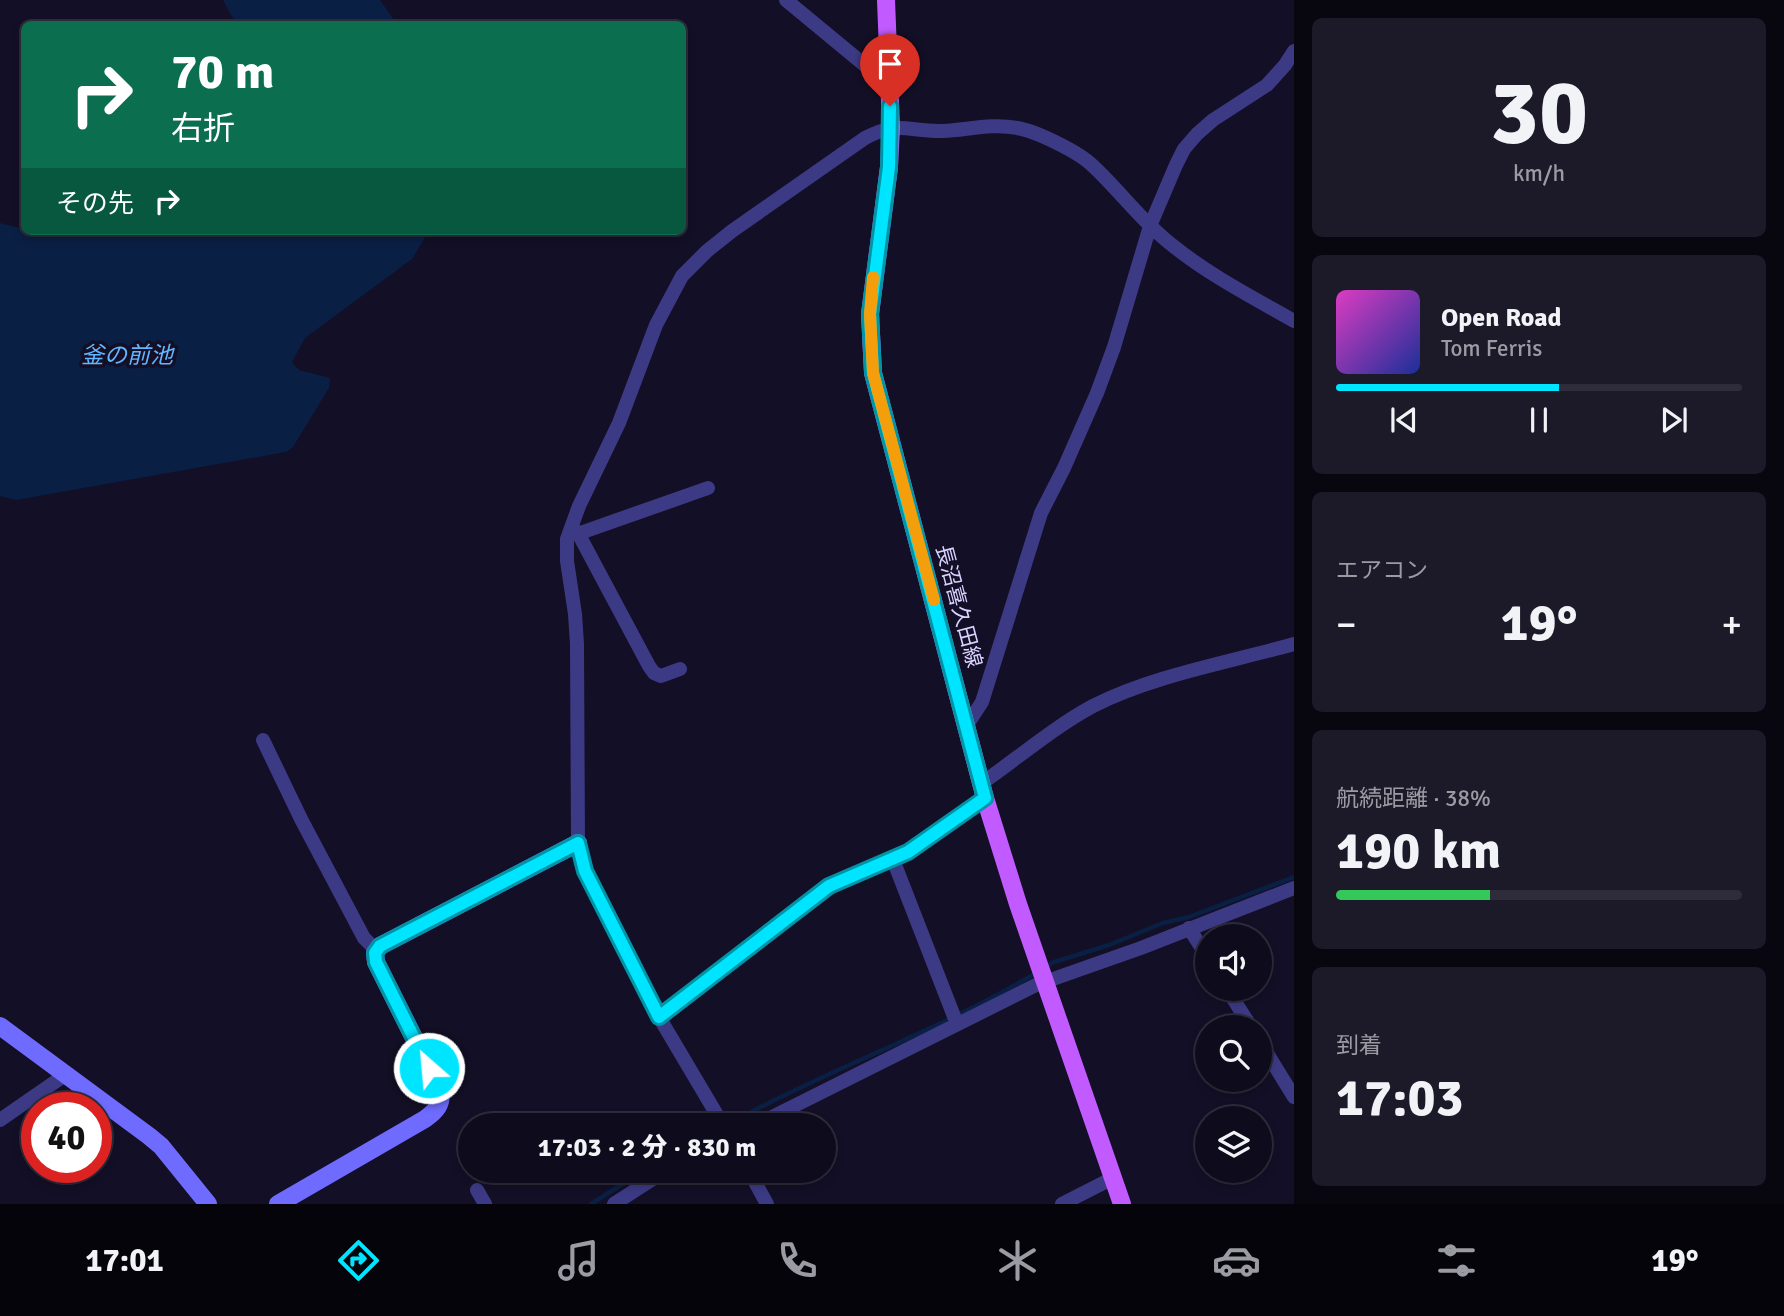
<!DOCTYPE html>
<html lang="ja">
<meta charset="utf-8">
<style>
body{margin:0;font-family:Signika,"Noto Sans JP",sans-serif;background:#1c1929;color:#f1f3f6;height:100vh;display:flex;flex-direction:column;font-size:26px;white-space:nowrap}
*{box-sizing:border-box;margin:0}
p{font-size:23px;color:#9b9ba3}
.icon{flex:none;width:38px;height:38px;fill:none;stroke:currentColor;stroke-width:2;stroke-linecap:round;stroke-linejoin:round}
.map{position:relative;flex:1;overflow:hidden}
.drawer{display:flex;flex-direction:column;gap:18px;padding:18px;background:#08060f;width:490px}
.drawer>*{flex:none}
.guide{position:absolute;left:21px;top:21px;width:665px;height:214px;border-radius:10px;box-shadow:0 4px 10px #0003,0 0 0 2px #2e2b3b;background:#0b6e4f;color:#fff;overflow:hidden}
.tools{position:absolute;left:1195px;top:924px;display:grid;gap:14px}
.tools a{display:grid;place-items:center;width:77px;height:77px;border-radius:50%;background:#0e0b1c;box-shadow:0 4px 10px #0003,0 0 0 2px #2e2b3b;font-size:35px}
.speed{position:absolute;left:21px;top:1092px;display:flex;gap:14px;font-size:35px;font-weight:700;text-align:center}
.speed>*{display:grid;place-content:center;width:91px;height:91px;border-radius:50%;background:#0e0b1c;box-shadow:0 4px 10px #0003,0 0 0 2px #2e2b3b;line-height:1}
.speed .limit{border:10px solid #d22;background:#fff;color:#111}
.pin{position:absolute;display:grid;place-items:center;width:60px;height:60px;color:#fff;margin:-72px -30px;border-radius:50% 50% 50% 0;rotate:-45deg;box-shadow:0 0 7px #0007}
.pin .icon{rotate:45deg}
.me{position:absolute;width:77px;margin:-38px;rotate:333deg;stroke-linejoin:round;filter:drop-shadow(0 0 5px #0008)}
.turn{display:flex;align-items:center;gap:24px;height:147px;padding:0 35px;font-size:32px}
.turn .icon{width:91px;height:91px;stroke-width:2.5}
.turn b{display:block;font-size:49px;line-height:60px}
.then{display:flex;align-items:center;height:66px;padding:0 35px;background:#0003;gap:14px;font-size:26px}
.big{font-size:52px;font-weight:800;line-height:1.1}
.drawer .widget{flex:1;display:flex;flex-direction:column;justify-content:center;gap:10px;min-width:0;padding:0 24px;border-radius:10px;background:#1c1929}
.drawer .dial{align-items:center;gap:0}
.dial b{font-size:91px;line-height:1}
.song{display:flex;align-items:center;gap:21px}
.cover{width:84px;height:84px;border-radius:10px;background:linear-gradient(135deg,hsl(310 70% 55%),hsl(230 70% 35%))}
.played{height:7px;border-radius:4px;background:linear-gradient(90deg,#00e5ff 55%,#2e2b3b 55%)}
.keys{display:flex;justify-content:space-around;direction:ltr}
.heat{display:flex;justify-content:space-between;align-items:center;font-size:38px;direction:ltr}
.charge{height:10px;border-radius:5px;background:linear-gradient(90deg,#34c759 38%,#2e2b3b 0)}
.trip{position:absolute;left:458px;top:1113px;width:378px;height:70px;border-radius:35px;background:#0e0b1c;box-shadow:0 4px 10px #0003,0 0 0 2px #2e2b3b;font-weight:800;line-height:70px;text-align:center}
.tab-bar{display:flex;height:112px;justify-content:space-around;align-items:center;background:#06040b;color:#9b9ba3}
.tab-bar .icon{width:49px;height:49px}
.tab-bar .active{color:#00e5ff}
.tab-bar b{font-size:32px;color:#f1f3f6}
main{display:flex;flex:1;min-height:0}
.map>svg:first-child{display:block}
</style>
<main>
<div class="map">
<svg width="1294" height="1204" viewBox="0 0 1294 1204">
<rect width="100%" height="100%" fill="#130f26"/>
<!-- water -->
<path fill="#0a1f44" d="M223,0H380L397,24H236Z
M0,223L24,229V231L43,233L56,231H429L412,259L305,338L292,362L299,370L330,378L329,388L293,447L286,452L16,500L0,496Z"/>
<g fill="none" stroke-linecap="round" stroke-linejoin="round">
<!-- stream -->
<path stroke="#0a1f44" stroke-width="4.5" d="M1045,967L1054,962L1109,945L1163,923L1189,917L1294,877
M725,1124C736,1118 748,1114 759,1108C851,1061 949,1025 1038,972
M591,1204L643,1171"/>
<!-- street -->
<path stroke="#3d3a85" stroke-width="14" d="M786,0L890,86
M570,533L583,532L708,488
M578,533L649,666L654,673L661,676L680,669
M967,725L982,702L1041,513L1064,468L1097,393L1114,347L1150,226L1176,165L1184,149L1197,134L1213,120L1267,85L1285,65L1294,51
M263,740L301,819L364,938L377,951
M982,783C1018,758 1054,727 1093,706C1151,676 1230,662 1294,644
M892,857L957,1024
M1189,928L1208,958
M1227,989L1251,1027
M659,1017L816,894L829,886L908,851L985,798
M1260,1042L1294,1097
M0,1120L65,1075
M723,1125L659,1017L585,871L578,843L577,644L575,614L567,561V539L579,506L619,423L656,325L682,276L707,251L732,231L865,138C899,120 908,132 943,131C967,130 992,123 1017,128C1036,131 1079,152 1093,166C1120,191 1142,222 1172,245C1209,275 1252,297 1294,321
M756,1125L1036,985L1141,948L1294,888
M749,1171L767,1204
M477,1190L485,1204
M614,1204L665,1171
M1062,1204L1113,1178"/>
<!-- secondary -->
<path stroke="#6f6bff" stroke-width="18" d="M0,1026L149,1136L161,1146L208,1204
M278,1204L425,1119C436,1111 443,1104 440,1090L376,962L375,953L380,946L578,843"/>
<!-- primary -->
<path stroke="#c25bff" stroke-width="18" d="M886,0L891,127L889,167L870,314L873,373L985,798L1018,904L1122,1204"/>
</g>
<g fill="none" stroke-linecap="round" stroke-linejoin="round">
<!-- route casing -->
<g stroke="#0095a6" stroke-width="18">
<path id="route" d="M429,1068L376,962L375,953L380,946L578,843L585,871L659,1017L829,886L908,852L985,798L873,373L870,314L889,167L890,106"/>
</g>
<!-- route -->
<use href="#route" stroke="#00e5ff" stroke-width="12"/>
<!-- slow -->
<path stroke="#f59e0b" stroke-width="12" d="M873,277L870,314L873,373L934,600"/>
</g>
<g text-anchor="middle" dominant-baseline="central" stroke-width="7" stroke-linejoin="round" paint-order="stroke">
<!-- street labels -->
<g font-size="21" fill="#d9d4ff" stroke="#130f26">
<text transform="translate(959 606) rotate(75)">長沼喜久田線</text>
</g>
<!-- water labels -->
<g font-size="23" font-style="italic" fill="#62b6ff" stroke="#130f26">
<text x="127" y="355">釜の前池</text>
</g>
</g>
</svg>
<div class="tools">
<a><svg class="icon" aria-label="sound" viewBox="0 0 24 24"><path d="M4 9h4l5-4v14l-5-4H4zM17 9q2 3 0 6"/></svg></a>
<a><svg class="icon" aria-label="search" viewBox="0 0 24 24"><circle cx="10" cy="10" r="6"/><path d="M15 15l6 6"/></svg></a>
<a><svg class="icon" aria-label="layers" viewBox="0 0 24 24"><path d="M12 4l9 5-9 5-9-5zM3 14l9 5 9-5"/></svg></a>
</div>
<div class="speed"><div class="limit">40</div></div>
<div class="pin" style="left:890px;top:106px;background:#d93025"><svg class="icon" aria-label="arrive" viewBox="0 0 24 24"><path d="M6 21V4h12l-3 4 3 4H6"/></svg></div>
<svg class="me" style="left:429px;top:1068px" viewBox="-20 -20 40 40"><circle r="17" fill="#00e5ff" stroke="#fff" stroke-width="3"/><path d="M0-11L8 9 0 5-8 9z" fill="#fff"/></svg>
<div class="trip">17:03 · 2 分 · 830 m</div>
<div class="guide">
<div class="turn"><svg class="icon" aria-label="right" viewBox="0 0 24 24"><path d="M7 20v-9h11M14 6l5 5-5 5"/></svg><div><b>70 m</b>右折</div></div>
<div class="then">その先<svg class="icon" aria-label="right" viewBox="0 0 24 24"><path d="M7 20v-9h11M14 6l5 5-5 5"/></svg></div>
</div>
</div>
<section class="drawer">
<div class="widget dial"><b>30</b><p>km/h</p></div>
<div class="widget">
<div class="song"><i class="cover"></i><div><b>Open Road</b><p>Tom Ferris</p></div></div>
<div class="played"></div>
<div class="keys"><svg class="icon" aria-label="previous" viewBox="0 0 24 24"><path d="M18 5L8 12l10 7zM5 5v14"/></svg><svg class="icon" aria-label="pause" viewBox="0 0 24 24"><path d="M8 5v14M16 5v14"/></svg><svg class="icon" aria-label="next" viewBox="0 0 24 24"><path d="M6 5l10 7-10 7zM19 5v14"/></svg></div>
</div>
<div class="widget"><p>エアコン</p>
<div class="heat"><a>−</a><b class="big">19°</b><a>+</a></div>
</div>
<div class="widget"><p>航続距離 · 38%</p><b class="big">190 km</b><div class="charge"></div></div>
<div class="widget"><p>到着</p><b class="big">17:03</b></div>
</section>
</main>
<nav class="tab-bar">
<b>17:01</b>
<svg class="icon active" aria-label="directions" viewBox="0 0 24 24"><path d="M12 3l9 9-9 9-9-9zM9 14v-3h6M13 9l2 2-2 2"/></svg>
<svg class="icon" aria-label="music" viewBox="0 0 24 24"><path d="M9 18V5l10-2v13"/><circle cx="6" cy="18" r="3"/><circle cx="16" cy="16" r="3"/></svg>
<svg class="icon" aria-label="phone" viewBox="0 0 24 24"><path d="M5 4h4l2 5-3 2q2 4 5 5l2-3 5 2v4C11 20 4 13 5 4z"/></svg>
<svg class="icon" aria-label="climate" viewBox="0 0 24 24"><path d="M12 3v18M4 7l16 10M4 17L20 7"/></svg>
<svg class="icon" aria-label="car" viewBox="0 0 24 24"><path d="M5 17H2v-5l4-1 3-4h7l3 4 3 1v5h-3M9 17h6M6 11h13"/><circle cx="7" cy="17" r="2"/><circle cx="17" cy="17" r="2"/></svg>
<svg class="icon" aria-label="filters" viewBox="0 0 24 24"><path d="M4 7h16M4 17h16"/><circle cx="9" cy="7" r="2"/><circle cx="15" cy="17" r="2"/></svg>
<b>19°</b>
</nav>
